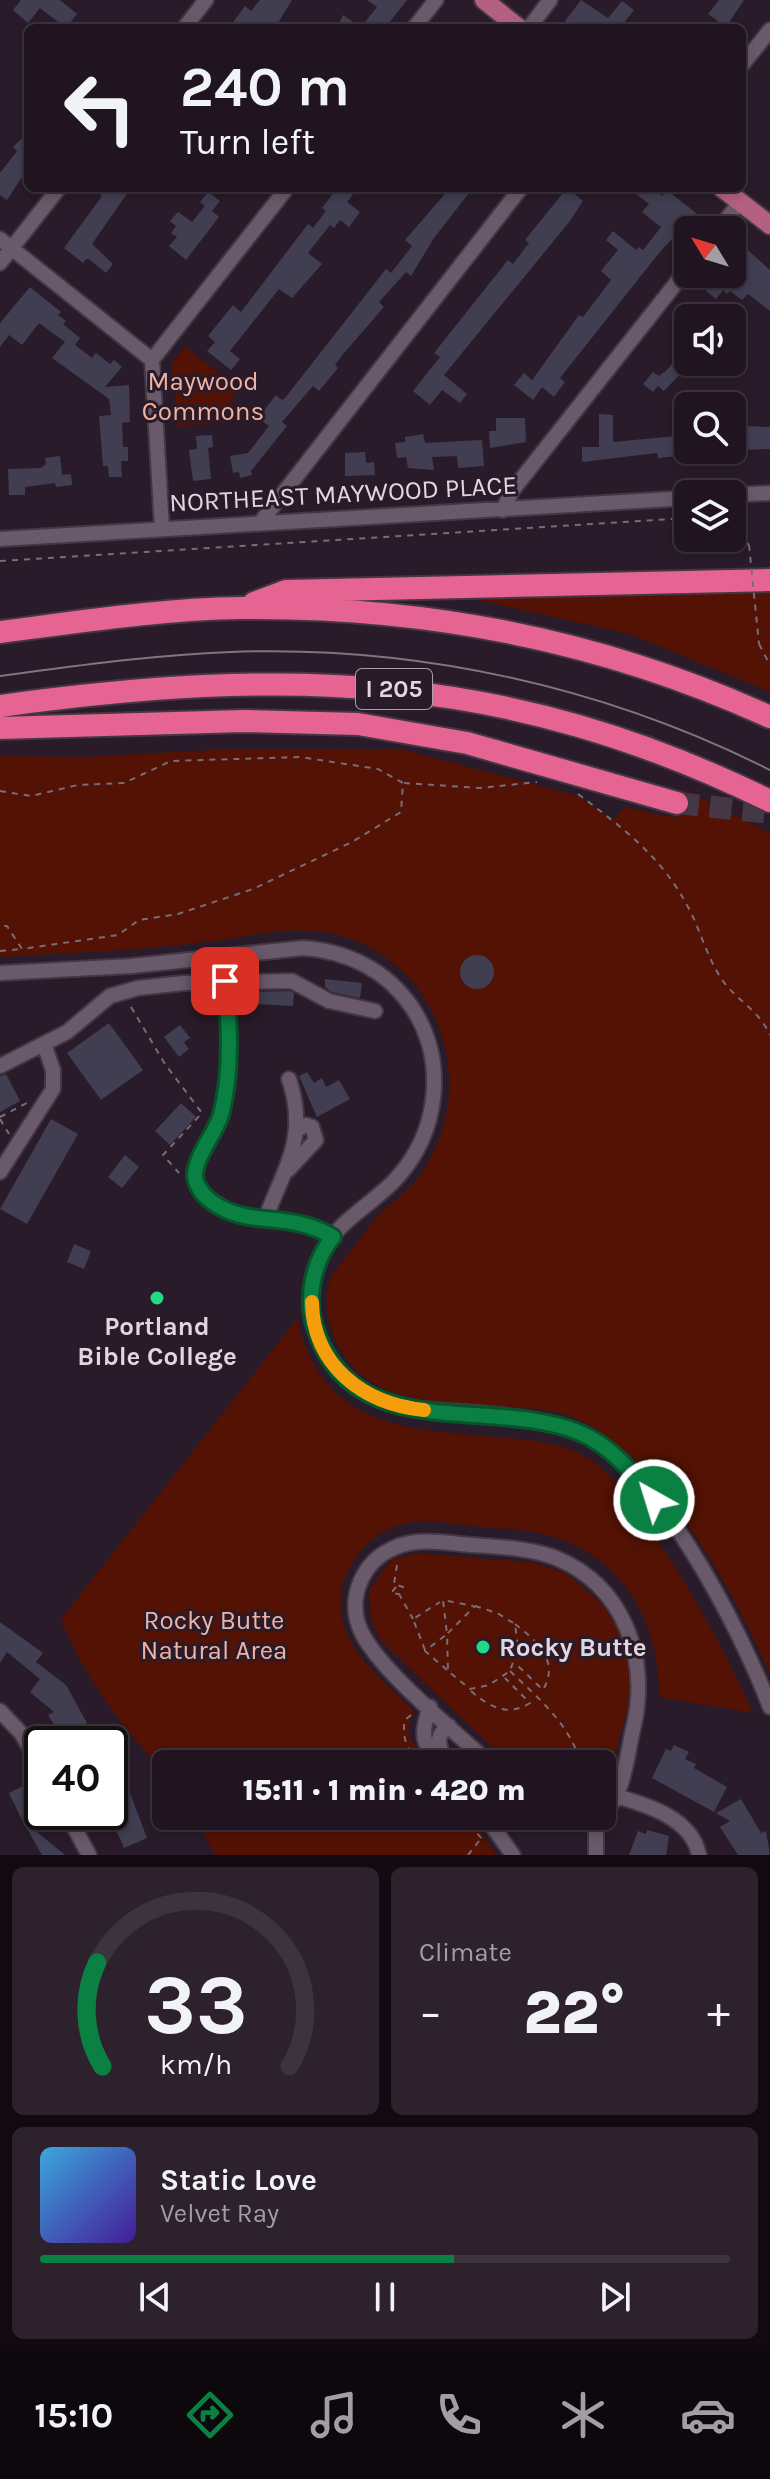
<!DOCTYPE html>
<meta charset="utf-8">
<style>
body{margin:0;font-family:Karla,sans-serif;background:#2c212c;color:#f1f3f6;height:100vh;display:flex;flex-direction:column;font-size:30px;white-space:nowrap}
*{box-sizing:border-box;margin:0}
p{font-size:26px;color:#a19ea4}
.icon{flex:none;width:44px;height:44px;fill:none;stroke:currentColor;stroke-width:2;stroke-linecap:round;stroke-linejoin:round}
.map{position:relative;height:1855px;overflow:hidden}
.side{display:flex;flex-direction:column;gap:12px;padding:12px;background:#110b11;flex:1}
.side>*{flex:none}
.top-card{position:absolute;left:24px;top:24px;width:722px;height:168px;border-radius:12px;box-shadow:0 4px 12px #0003,0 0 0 2px #3c333d;background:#1f141f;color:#f1f3f6;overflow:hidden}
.needle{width:52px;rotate:308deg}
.tools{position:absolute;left:674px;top:216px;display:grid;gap:16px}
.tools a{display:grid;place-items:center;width:72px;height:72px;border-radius:12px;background:#1f141f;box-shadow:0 4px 12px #0003,0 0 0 2px #3c333d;font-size:40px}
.speed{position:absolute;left:24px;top:1726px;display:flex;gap:16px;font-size:40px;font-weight:700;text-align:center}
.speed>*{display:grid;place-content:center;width:104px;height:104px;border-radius:50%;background:#1f141f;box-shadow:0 4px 12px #0003,0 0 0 2px #3c333d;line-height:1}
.speed .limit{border:4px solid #111;border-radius:12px;background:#fff;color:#111}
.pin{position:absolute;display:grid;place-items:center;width:68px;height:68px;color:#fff;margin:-34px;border-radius:16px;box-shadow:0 4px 12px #0006}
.me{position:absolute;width:88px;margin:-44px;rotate:321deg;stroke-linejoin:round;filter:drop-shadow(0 0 6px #0008)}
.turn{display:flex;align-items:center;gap:28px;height:168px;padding:0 24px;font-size:36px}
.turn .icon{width:104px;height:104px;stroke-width:2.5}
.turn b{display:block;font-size:56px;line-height:68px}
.big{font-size:60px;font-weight:800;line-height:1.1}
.side .widget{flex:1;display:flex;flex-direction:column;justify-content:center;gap:12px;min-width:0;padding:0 28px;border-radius:12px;background:#2c212c}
.side .dial{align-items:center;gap:0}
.dial svg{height:208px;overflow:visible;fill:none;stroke:#3c333d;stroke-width:7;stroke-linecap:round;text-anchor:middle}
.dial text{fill:#f1f3f6;stroke:none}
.song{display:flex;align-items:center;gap:24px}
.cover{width:96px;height:96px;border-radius:12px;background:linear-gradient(135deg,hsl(200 70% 55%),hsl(260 70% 35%))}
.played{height:8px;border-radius:4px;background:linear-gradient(90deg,#0b8043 60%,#3c333d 60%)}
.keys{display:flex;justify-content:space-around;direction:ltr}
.heat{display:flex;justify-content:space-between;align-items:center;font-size:44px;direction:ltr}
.side .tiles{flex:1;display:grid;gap:12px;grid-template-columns:1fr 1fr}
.widget:last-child{grid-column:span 2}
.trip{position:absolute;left:152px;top:1750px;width:464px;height:80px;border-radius:12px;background:#1f141f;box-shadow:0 4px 12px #0003,0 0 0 2px #3c333d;font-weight:800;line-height:80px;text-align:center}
.dock{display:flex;height:128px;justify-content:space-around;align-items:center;background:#0c080c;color:#a19ea4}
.dock .icon{width:56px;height:56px}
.dock .on{color:#0b8043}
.dock b{font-size:36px;color:#f1f3f6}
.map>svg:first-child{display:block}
</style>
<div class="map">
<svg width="770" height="1855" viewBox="0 0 770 1855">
<rect width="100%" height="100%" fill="#291b29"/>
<!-- green -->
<path fill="#531203" d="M185,347L240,388L230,402L253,419L178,427L171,365Z
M770,593V692L630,634L473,599L477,595Z
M232,749H401L578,796L613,820L625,807L676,818L683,789L770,833V1675C738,1596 651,1440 566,1415C504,1397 398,1418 353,1367C334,1345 320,1309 330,1280C333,1271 341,1264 347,1256C358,1242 369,1224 383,1211C399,1196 416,1185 427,1165C480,1076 435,955 330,933C292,925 252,936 215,941C144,950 72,953 0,957V756L83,757Z
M297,1319C323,1433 413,1429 508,1438C541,1441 573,1444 599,1466C618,1481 632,1503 645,1522C688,1583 722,1645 753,1713L659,1697C660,1620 621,1552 542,1534C522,1529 501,1529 481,1527C455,1524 422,1516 397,1526C353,1541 328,1591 347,1634C361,1665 392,1689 415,1712L410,1719L408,1734L427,1764H166V1774C121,1726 86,1680 61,1619Z
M419,1553L536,1563L566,1573L604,1606L620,1632L631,1677L627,1711L602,1797V1764H510L382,1642L371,1620L369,1590L392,1559Z
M195,1816H468L497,1855H215Z"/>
<!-- building -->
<path fill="#413e52" d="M21,0H60L77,14L66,28L40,8L28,23L13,10Z
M260,0H292L275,28H229L245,6L251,11Z
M367,0H407L385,28H337L343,15L361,27L377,7Z
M581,0L608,18L622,1L634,10L620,28H574L565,21Z
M719,0H744L726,27L708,14Z
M28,132V168L7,200L0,195V173L17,151L13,147Z
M92,188H131L92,244L113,264L106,273L90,260L86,259L83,263L64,248L102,196Z
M337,188H358L347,202L360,212L349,227L340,220L334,228L330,225L308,253L322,264L292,298L279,289L230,351L240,359L231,370L207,351L215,342L208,336L233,305L241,312L308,224L313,228L326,211L322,208Z
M450,188H473L434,238L411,276L406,272L379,302L384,307L344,353L335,365L338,368L319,391L313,386L282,422L287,426L251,471L252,475L240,478L239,472L233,473L230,456L248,453L269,426L258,418L276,395L282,400L285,398L386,269L391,273L412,246L405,240Z
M567,188L583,201L570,221L444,375L467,394L460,403L442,390L430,405L413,391L440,357L434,353L508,260L513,264L529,243L525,240Z
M628,188H652L662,196L667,190L696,213L659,253L560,378L565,382L554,397L542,387L533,400L514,385L524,373L532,380L579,315L583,317L611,280L601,271L618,250L606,240L613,231L636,250L638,247L643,250L661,227L642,212L649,204Z
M208,192L220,201L212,211L219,217L186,260L169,246L177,237L171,233L176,226L170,221L178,212L192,222L205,206L200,202Z
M740,243L770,270V311L748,294L742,300L730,291L727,294L723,290L716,299L706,291L720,274H732V253Z
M30,287L61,312L58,315L66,321L63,324L80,338L75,345L92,358L96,353L110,364L114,360L122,367L105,387L129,385L130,422L122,423L123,447H128V461H121L122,477H109L108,466H103L99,416L111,415L109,399L52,358L65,342L39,323L22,345L9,335L0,347V323Z
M682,332L688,337V366L664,391L658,386L653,392L643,384L653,372L659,376L667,370L683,350L673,342Z
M732,405H742V426L770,427V449L732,450Z
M599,414L613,415V442L687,435L689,455L658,458L657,453L582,462V447H599Z
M496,418H525L526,442L490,448L489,431H496Z
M423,434L425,443L482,440L484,466L458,468L457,456L432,457L434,470L408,468L406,457L397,458L395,443L405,442V437Z
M212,435L213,447L208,448L211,479L193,481L189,450L197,449L196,436Z
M365,452L366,463L374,462L375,475L345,476V453Z
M60,456L62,475L71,474L72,485L56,487L55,483L25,487V495H9L8,469L41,468L46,464L45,458Z
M460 972a17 17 0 1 1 34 0a17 17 0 1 1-34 0Z
M325,979L362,983L360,998L332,992L325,987Z
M290,991L294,993L293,1006L237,1003L238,992Z
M109,1023L143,1070L101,1100L67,1053Z
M180,1025L190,1038L184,1042L189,1049L179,1057L164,1037Z
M307,1072L314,1083L322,1078L326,1087L339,1080L350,1099L317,1117L299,1076Z
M6,1074L20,1101L0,1112V1076Z
M181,1103L196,1117L170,1145L155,1131Z
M51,1119L78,1134L27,1224L0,1209Z
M125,1155L139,1167L122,1188L108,1177Z
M74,1244L91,1251L84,1269L67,1262Z
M0,1622L43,1653L36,1662L66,1685L87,1723L83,1725L91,1744H66L48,1715L54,1712L30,1692L40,1679L7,1652L0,1663Z
M674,1745L689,1752L685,1759L696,1764L694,1768L727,1787L714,1812L652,1778L666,1749L671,1751Z
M27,1784L47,1827L37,1832L65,1855H42L22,1820L9,1793Z
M127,1785L147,1838L124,1848L110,1816V1792Z
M741,1799L761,1833L766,1831L770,1855H738L720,1827L730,1821L716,1813Z
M647,1830L669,1836L666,1855H629L638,1831L646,1834Z"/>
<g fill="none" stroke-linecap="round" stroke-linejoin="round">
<!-- highway-tunnel -->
<path stroke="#453745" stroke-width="22" stroke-dasharray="22 11" stroke-linecap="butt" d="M677,803L770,813"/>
<!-- minor casing -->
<g stroke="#433743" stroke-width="18">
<path id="minor" d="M184,28L206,0
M414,28L436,0
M529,28L550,0
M742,65L770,30
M718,230L740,202
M0,239L152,360
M0,263L59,188
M732,495L770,493
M503,510L512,491L688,268
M260,523L521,188
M162,529L152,360L287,188
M0,539L688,498
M0,973L131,966L303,948C347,951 386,970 411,1006C448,1061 439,1133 395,1180C373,1203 342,1219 325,1247C286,1313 333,1391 401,1407C458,1414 523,1411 577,1431C655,1461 741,1630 770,1707
M225,981C230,1024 233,1073 221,1115C215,1134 194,1158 195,1177C197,1191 210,1202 222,1208C255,1225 292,1212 333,1237
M0,1066L67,1032L110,996L138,988L184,983L292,981L329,1001L375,1011
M288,1170L316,1140L312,1127L306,1125L297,1130
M0,1172L53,1089V1070L44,1044
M266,1217C286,1165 308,1136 289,1079
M430,1707C420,1733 421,1748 445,1764
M0,1711L21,1733L42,1768
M445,1763C441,1746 432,1738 449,1726
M490,1764C457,1733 376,1668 360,1629C347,1597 363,1561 394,1548C418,1537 447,1543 472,1545C500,1547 530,1548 556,1558C624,1586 649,1658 634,1725C627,1752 625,1796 602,1815
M616,1796C647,1805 692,1818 699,1855
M66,1812L89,1855
M485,1816L513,1855
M568,1816L588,1820L600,1816
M596,1818V1855"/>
</g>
<!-- major casing -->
<g stroke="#433743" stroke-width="22">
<path id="major" d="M484,0L519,28
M722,188L770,225"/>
</g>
<!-- highway casing -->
<g stroke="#433743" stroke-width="26">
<path id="highway" d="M254,603L286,591L770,580
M0,632C79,622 161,609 241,608C426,606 602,640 770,717
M0,706C286,667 505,671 770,801
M0,728L244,721L358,724L467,743L677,803"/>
</g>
<!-- path -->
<path stroke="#7a6d7a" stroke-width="2" stroke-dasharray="6 6" stroke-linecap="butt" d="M732,524L749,545
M0,561L688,518
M759,644L770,665
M404,783L480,788L537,782
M0,791L31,796L78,785L124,783L171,761L300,757L378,769L403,783L401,812L352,842L253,889L178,914L139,920L118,935L22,949L7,926H0
M578,794C623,828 662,857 688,907C700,929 706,954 719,975C733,999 758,1008 770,1035
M0,951L22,949
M131,1007L165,1064L202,1113L163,1155L179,1173
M0,1117L27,1103
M0,1119L9,1134
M397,1565L394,1584L403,1587L399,1594L413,1619
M396,1587L391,1593L398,1594
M475,1606L497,1613L515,1624L518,1648L510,1671L489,1685L470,1689L448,1671L447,1634Z
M515,1624C537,1641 560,1661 543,1690L516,1664
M425,1650L413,1619L440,1602
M447,1670L425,1651L447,1634L443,1600L473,1606
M510,1671C539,1699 570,1724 581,1764
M471,1691C489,1707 508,1717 530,1703L505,1678
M411,1715L405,1720C401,1738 408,1750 419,1764
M461,1816L484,1841
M468,1855L479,1841"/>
<!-- minor -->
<use href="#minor" stroke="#6a596a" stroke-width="14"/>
<!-- major -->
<use href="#major" stroke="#b46081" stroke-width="18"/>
<!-- highway -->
<use href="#highway" stroke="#e66491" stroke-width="22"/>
<!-- tram -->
<path stroke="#817581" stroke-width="2" d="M0,676C76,666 153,655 230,652C416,645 603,686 770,770"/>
<!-- path-bridge -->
<path stroke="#7a6d7a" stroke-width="2" stroke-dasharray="6 6" stroke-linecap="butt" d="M749,545L759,644"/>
</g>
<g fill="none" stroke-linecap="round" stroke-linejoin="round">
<!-- route casing -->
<g stroke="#07532c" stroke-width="20">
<path id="route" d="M225,981C230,1024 232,1073 221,1115C215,1134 194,1158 195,1177C197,1191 210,1202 222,1208C255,1226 292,1212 333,1237C314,1260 306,1296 314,1324C349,1447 489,1396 578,1432C611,1445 633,1473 654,1500"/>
</g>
<!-- route -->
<use href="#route" stroke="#0b8043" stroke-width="14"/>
<!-- slow -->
<path stroke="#f59e0b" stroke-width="14" d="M312,1302C313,1366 364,1404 424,1410"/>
</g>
<!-- markers -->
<g fill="#24d886" stroke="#291b29" stroke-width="3">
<circle cx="157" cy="1298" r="8"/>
<circle cx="483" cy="1647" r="8"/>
</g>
<g text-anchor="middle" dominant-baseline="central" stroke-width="6" stroke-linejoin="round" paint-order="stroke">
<!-- shield labels -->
<rect fill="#291b29" stroke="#aa9faa" stroke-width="2" x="356" y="669" width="76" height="40" rx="6"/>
<g font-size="24" font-weight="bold" fill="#e1d7e1">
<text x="394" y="689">I 205</text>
</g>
<!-- park labels -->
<g font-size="26" fill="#f2b2a2" stroke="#291b29">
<text x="203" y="381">Maywood<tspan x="203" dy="30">Commons</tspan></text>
<text x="214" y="1620">Rocky Butte<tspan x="214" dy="30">Natural Area</tspan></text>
</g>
<!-- street labels -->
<g font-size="26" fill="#e1d7e1" stroke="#291b29">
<text transform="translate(343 494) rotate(-3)">NORTHEAST MAYWOOD PLACE</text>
</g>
<!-- poi labels -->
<g font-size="26" font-weight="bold" fill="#e1d7e1" stroke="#291b29">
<text x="157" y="1326">Portland<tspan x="157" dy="30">Bible College</tspan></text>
<text x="499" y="1647" text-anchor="start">Rocky Butte</text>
</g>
</g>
</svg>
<div class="tools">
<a><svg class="needle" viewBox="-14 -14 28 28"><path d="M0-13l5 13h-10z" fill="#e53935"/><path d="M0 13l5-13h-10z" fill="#a19ea4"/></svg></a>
<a><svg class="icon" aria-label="sound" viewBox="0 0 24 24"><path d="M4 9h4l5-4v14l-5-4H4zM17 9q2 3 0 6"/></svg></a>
<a><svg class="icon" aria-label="search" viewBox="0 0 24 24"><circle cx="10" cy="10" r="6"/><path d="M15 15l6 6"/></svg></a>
<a><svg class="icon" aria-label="layers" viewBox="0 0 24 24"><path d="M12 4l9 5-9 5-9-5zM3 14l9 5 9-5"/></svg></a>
</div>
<div class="speed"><div class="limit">40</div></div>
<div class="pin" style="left:225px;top:981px;background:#d93025"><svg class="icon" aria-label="arrive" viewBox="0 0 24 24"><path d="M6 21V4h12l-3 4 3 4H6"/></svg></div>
<svg class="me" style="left:654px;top:1500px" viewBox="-20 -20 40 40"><circle r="17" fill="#0b8043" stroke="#fff" stroke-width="3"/><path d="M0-11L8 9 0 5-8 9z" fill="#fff"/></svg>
<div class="trip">15:11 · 1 min · 420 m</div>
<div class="top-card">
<div class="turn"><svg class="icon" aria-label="left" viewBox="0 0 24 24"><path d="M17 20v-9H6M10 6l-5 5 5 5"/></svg><div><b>240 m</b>Turn left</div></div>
</div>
</div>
<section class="side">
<div class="tiles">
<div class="widget dial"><svg viewBox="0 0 100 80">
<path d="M14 69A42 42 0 1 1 86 69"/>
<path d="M14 69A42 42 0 0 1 12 29" stroke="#0b8043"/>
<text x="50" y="56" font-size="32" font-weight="700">33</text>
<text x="50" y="72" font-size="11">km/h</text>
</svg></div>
<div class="widget"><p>Climate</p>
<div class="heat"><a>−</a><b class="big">22°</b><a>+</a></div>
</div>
<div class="widget">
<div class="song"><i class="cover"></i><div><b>Static Love</b><p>Velvet Ray</p></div></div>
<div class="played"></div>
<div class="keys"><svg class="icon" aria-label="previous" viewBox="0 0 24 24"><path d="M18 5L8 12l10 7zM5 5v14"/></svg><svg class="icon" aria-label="pause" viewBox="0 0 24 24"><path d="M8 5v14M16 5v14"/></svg><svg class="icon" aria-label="next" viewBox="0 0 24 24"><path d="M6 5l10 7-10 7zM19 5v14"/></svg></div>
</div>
</div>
</section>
<nav class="dock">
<b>15:10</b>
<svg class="icon on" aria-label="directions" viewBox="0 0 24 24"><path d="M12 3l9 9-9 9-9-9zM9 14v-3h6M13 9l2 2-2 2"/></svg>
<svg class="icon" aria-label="music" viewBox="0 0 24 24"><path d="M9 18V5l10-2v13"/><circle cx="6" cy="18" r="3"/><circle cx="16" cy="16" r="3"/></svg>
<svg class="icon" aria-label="phone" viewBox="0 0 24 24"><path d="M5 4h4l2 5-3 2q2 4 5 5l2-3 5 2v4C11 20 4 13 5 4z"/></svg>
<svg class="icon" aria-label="climate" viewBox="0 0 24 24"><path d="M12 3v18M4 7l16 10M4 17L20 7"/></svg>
<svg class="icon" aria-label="car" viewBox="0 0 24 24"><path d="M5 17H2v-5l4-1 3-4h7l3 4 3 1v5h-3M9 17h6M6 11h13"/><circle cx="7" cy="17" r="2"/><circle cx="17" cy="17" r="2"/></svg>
</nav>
